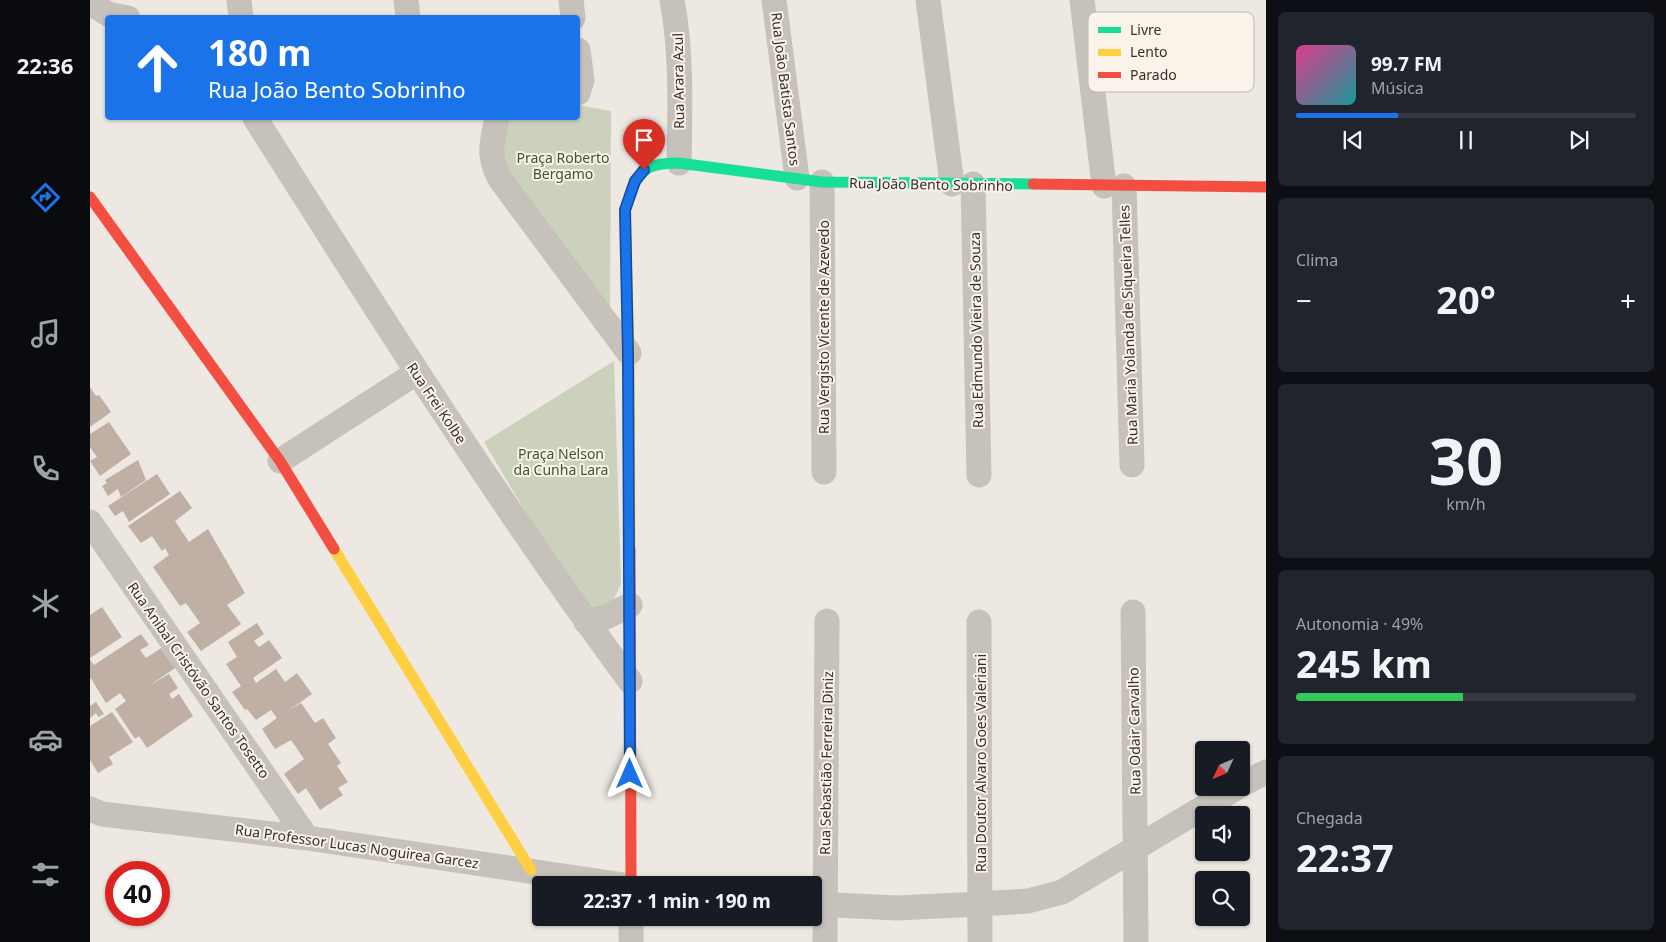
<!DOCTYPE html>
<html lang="pt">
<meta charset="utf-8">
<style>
body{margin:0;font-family:"Noto Sans",sans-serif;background:#20242c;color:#f1f3f6;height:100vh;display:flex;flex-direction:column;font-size:19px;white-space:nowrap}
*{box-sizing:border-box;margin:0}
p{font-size:16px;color:#9ea1a6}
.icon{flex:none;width:28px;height:28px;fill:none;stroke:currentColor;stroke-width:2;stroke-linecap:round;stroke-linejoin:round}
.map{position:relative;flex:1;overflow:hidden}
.sheet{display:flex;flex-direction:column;gap:12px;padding:12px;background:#0d0f14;width:400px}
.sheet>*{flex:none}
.banner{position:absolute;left:15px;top:15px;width:475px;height:105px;border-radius:5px;box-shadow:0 1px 4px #0004;background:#1a73e8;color:#fff;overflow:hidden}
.needle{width:32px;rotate:226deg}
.buttons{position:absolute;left:1105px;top:741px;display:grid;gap:10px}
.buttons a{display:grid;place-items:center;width:55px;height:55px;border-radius:5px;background:#171b24;box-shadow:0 1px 4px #0004;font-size:25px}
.speed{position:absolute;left:15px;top:861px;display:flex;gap:10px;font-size:25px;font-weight:700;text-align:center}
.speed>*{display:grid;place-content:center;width:65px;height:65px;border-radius:50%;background:#171b24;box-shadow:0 1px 4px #0004;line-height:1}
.speed .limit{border:8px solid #d22;background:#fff;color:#111}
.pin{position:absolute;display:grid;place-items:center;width:42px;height:42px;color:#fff;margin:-51px -21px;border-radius:50% 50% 50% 0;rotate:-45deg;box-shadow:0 0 5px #0007}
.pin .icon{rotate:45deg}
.me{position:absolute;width:55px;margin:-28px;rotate:0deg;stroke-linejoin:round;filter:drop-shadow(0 0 4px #0008)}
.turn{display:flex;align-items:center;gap:18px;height:105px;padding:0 20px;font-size:22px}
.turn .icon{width:65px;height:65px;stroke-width:2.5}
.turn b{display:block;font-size:35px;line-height:42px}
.big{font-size:38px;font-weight:700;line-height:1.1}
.sheet .tile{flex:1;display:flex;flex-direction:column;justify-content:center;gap:8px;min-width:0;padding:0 18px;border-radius:8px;background:#20242c}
.sheet .dial{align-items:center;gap:0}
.dial b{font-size:65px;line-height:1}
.song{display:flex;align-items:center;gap:15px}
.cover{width:60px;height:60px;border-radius:8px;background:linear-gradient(135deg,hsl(330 70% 55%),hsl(180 70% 35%))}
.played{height:5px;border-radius:2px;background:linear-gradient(90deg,#1a73e8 30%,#363941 30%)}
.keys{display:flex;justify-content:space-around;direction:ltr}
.heat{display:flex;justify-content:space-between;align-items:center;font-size:28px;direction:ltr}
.charge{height:8px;border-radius:4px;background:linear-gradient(90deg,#34c759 49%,#363941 0)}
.trip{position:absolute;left:442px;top:876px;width:290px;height:50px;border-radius:5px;background:#171b24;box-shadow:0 1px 4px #0004;font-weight:700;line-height:50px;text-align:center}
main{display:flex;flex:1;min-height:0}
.dock{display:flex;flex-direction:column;width:90px;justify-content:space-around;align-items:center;background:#090b0e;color:#9ea1a6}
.dock .icon{width:35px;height:35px}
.dock .current{color:#1a73e8}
.dock b{font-size:22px;color:#f1f3f6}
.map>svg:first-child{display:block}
</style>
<main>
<nav class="dock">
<b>22:36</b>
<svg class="icon current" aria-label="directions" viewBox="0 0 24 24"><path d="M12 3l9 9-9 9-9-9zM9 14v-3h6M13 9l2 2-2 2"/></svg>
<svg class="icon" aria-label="music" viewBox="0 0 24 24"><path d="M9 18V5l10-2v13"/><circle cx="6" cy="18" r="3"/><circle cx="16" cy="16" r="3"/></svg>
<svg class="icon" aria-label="phone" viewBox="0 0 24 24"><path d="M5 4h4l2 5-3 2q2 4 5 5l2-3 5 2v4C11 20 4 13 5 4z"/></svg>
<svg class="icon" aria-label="climate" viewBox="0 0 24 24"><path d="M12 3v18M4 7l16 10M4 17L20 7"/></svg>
<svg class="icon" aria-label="car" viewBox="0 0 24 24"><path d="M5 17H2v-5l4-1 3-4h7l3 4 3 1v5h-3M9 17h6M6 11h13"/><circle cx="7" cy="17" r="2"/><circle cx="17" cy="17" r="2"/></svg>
<svg class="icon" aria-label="filters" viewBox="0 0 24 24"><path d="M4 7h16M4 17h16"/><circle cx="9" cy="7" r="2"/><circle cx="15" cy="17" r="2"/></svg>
</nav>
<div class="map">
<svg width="1176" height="942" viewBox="0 0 1176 942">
<rect width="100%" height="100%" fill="#ede8e2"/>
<!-- green -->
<path fill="#ccd1bd" d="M488,105L521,111L520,320L411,162L417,118H488Z
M524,361L531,584L522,603L495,612L394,442Z"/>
<!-- building -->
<path fill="#bfafa5" d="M0,387L6,396L9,395L21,412L0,427Z
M19,422L41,454L10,476L0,461L7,457L0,447V434Z
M48,460L56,480L31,497L28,489L18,496L12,486L17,483L15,480Z
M67,474L80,494L39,522L33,511L25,516L18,506Z
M90,491L102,508L85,521L99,542L118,529L155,593L137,605L151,624L111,651L97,632L110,623L96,603L90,606L63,567L79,555L75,548L72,551L62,536L51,543L38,526Z
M12,607L32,637L0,658V615Z
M167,623L174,634L164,641L169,647L179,640L192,658L163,678L166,683L186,669L195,682L207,673L222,694L198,711L211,703L225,723L233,718L246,738L238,744L251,763L247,766L258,782L248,788L253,795L230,810L216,788L208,794L194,774L214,759L201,740L185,749L172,729L187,718L181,710L166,720L157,709L155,710L142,692L151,686L136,664L147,657L138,642Z
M51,634L59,645L50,650L56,658L71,648L85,668L59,686L79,674L88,688L79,694L82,699L89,694L103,716L57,748L49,736L45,739L25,709L36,701L30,693L16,703L0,677V660L4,665Z
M6,702L14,714L8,717L6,713L0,718V706Z
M22,712L43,742L19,757L23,764L8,773L0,760V726Z"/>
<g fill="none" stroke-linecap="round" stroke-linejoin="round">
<!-- street -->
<path stroke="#c6c1bb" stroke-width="25" d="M149,0L151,18
M316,0L318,18
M481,0L483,18
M582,0C592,54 590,108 589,163
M684,0L707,178
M838,0L862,184
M992,0L1014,186
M0,3L18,14L38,18
M488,50L492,80L488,93
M165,118C285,308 406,499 540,681
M407,118C402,143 397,155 410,179L539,353
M732,182L734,472
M883,184L889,475
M1034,186L1042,465
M190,461L326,373
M0,522L217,838
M1043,612L1046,942
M496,622L516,617L540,605
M889,622L890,942
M1151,785L1176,772
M0,809L12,814L217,838L534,885
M724,904L807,908L890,904L938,901L972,892L1146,788
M541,942V918
M735,942L737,621"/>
<!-- fast -->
<path stroke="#16e098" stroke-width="11" d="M542,191C550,166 564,163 589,163L732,182L943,184"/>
<!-- slow -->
<path stroke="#ffcf43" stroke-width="11" d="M244,549L441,870
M540,550L539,353L535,210L542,191"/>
<!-- jam -->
<path stroke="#f24e42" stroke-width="11" d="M943,184L1176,187
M0,197L190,461L244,549
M540,550L541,885"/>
</g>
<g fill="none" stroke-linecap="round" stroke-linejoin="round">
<!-- route casing -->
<g stroke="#114b97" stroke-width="12">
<path id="route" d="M540,774L538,353L535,210L545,181L554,170"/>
</g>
<!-- route -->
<use href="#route" stroke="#1a73e8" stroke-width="9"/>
</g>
<g text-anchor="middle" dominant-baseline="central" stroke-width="4" stroke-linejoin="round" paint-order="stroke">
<!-- street labels -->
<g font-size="14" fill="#362f29" stroke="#f9f3ea">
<text transform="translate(588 81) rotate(-91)">Rua Arara Azul</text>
<text transform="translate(696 89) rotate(83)">Rua João Batista Santos</text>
<text transform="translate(841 184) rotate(1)">Rua João Bento Sobrinho</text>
<text transform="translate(1038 325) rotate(-92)">Rua Maria Yolanda de Siqueira Telles</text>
<text transform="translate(733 327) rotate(-90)">Rua Vergisto Vicente de Azevedo</text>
<text transform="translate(886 330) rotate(-91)">Rua Edmundo Vieira de Souza</text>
<text transform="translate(347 403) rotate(56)">Rua Frei Kolbe</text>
<text transform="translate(109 680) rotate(55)">Rua Anibal Cristóvão Santos Tosetto</text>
<text transform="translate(1044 731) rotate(-91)">Rua Odair Carvalho</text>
<text transform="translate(736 763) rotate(-89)">Rua Sebastião Ferreira Diniz</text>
<text transform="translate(890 763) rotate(-90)">Rua Doutor Alvaro Goes Valeriani</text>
<text transform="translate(267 846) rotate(8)">Rua Professor Lucas Noguirea Garcez</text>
</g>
<!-- park labels -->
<g font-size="14" fill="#43532f" stroke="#f9f3ea">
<text x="473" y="157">Praça Roberto<tspan x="473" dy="16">Bergamo</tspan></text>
<text x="471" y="453">Praça Nelson<tspan x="471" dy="16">da Cunha Lara</tspan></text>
</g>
</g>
<!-- legend -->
<rect x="998" y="12" width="166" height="80" rx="8" fill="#f9f3ea" stroke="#beb8b0" stroke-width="1"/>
<rect x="1008" y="27" width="23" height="6" fill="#16e098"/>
<rect x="1008" y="49" width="23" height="7" fill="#ffcf43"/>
<rect x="1008" y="72" width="23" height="6" fill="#f24e42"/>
<g font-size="14" fill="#362f29">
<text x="1040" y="35">Livre</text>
<text x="1040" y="57">Lento</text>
<text x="1040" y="80">Parado</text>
</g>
</svg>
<div class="buttons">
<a><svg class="needle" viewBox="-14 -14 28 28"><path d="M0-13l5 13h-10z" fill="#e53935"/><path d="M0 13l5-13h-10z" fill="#9ea1a6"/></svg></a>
<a><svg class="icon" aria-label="sound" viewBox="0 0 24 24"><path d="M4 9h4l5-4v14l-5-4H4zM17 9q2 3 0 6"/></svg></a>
<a><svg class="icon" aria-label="search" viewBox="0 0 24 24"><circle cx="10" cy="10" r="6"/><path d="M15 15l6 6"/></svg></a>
</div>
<div class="speed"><div class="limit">40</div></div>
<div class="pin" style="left:554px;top:170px;background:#d93025"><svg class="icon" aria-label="arrive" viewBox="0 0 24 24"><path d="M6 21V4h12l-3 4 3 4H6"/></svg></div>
<svg class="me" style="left:540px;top:774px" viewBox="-20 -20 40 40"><path d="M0-17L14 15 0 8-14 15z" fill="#1a73e8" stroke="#fff" stroke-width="4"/></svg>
<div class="trip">22:37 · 1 min · 190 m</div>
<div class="banner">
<div class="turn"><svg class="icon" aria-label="ahead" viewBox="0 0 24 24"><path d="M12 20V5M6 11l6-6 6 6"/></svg><div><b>180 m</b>Rua João Bento Sobrinho</div></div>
</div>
</div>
<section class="sheet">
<div class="tile">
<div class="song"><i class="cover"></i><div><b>99.7 FM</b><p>Música</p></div></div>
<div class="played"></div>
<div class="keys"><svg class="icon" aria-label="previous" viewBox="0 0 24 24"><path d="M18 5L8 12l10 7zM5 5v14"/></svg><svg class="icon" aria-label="pause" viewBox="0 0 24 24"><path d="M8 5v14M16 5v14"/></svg><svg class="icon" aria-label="next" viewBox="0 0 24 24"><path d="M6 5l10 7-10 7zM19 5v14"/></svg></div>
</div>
<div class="tile"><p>Clima</p>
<div class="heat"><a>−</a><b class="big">20°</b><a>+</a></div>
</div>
<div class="tile dial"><b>30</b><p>km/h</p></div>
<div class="tile"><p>Autonomia · 49%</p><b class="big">245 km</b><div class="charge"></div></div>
<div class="tile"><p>Chegada</p><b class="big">22:37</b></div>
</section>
</main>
